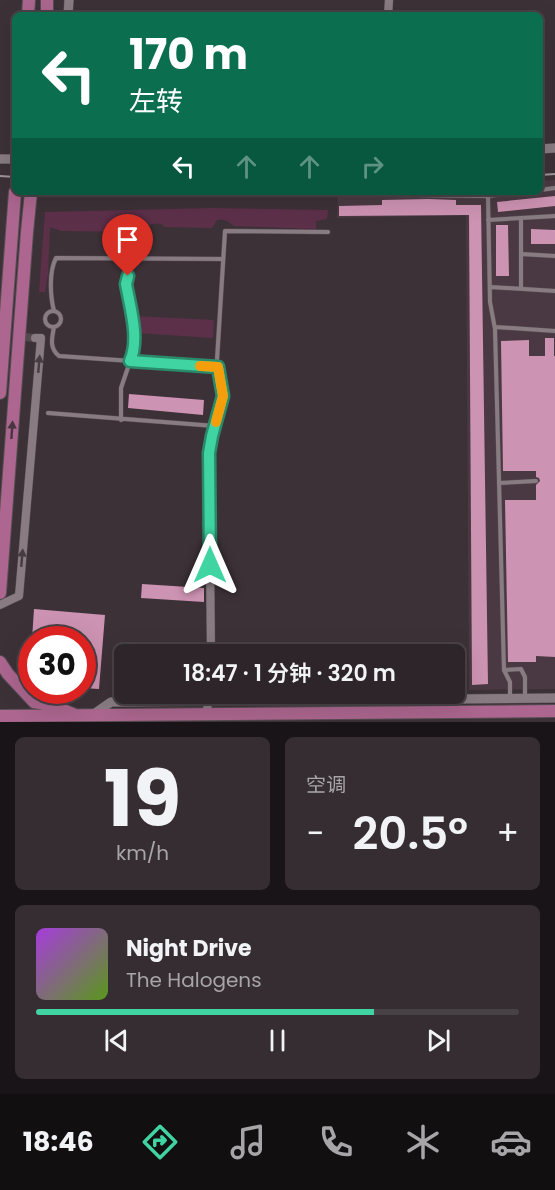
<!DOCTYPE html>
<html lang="zh">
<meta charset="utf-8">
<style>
body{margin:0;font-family:Poppins,"Noto Sans SC",sans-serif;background:#352d31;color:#f1f3f6;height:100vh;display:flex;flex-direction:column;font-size:22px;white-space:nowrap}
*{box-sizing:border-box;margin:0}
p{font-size:20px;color:#a7a5a8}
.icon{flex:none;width:33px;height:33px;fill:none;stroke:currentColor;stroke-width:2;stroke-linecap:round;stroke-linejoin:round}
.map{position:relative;height:722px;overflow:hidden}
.sheet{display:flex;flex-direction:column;gap:15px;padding:15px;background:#191417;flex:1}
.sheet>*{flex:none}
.guide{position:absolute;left:12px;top:12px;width:531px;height:183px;border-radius:9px;box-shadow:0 6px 24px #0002,0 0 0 2px #484246;background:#0b6e4f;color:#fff;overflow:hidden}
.speed{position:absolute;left:18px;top:626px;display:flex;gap:12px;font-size:30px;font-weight:700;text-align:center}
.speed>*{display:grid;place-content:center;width:78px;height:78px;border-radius:50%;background:#2d2529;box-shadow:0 6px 24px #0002,0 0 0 2px #484246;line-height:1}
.speed .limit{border:9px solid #d22;background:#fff;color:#111}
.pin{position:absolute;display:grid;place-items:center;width:51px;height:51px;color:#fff;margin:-62px -26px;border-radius:50% 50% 50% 0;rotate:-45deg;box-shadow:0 0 6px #0007}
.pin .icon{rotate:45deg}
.me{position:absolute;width:66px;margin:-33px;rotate:0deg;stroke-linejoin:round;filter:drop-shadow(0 0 4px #0008)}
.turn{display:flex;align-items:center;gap:21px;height:126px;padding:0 18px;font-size:27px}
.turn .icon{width:78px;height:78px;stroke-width:2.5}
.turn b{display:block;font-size:42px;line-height:51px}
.lanes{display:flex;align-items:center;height:57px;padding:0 18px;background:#0003;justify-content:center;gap:30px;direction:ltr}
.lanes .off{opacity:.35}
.big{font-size:45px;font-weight:600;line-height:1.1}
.sheet .widget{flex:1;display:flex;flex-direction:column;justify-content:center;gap:9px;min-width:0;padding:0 21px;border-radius:9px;background:#352d31}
.sheet .dial{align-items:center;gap:0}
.dial b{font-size:78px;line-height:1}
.song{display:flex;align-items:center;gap:18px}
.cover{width:72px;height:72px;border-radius:9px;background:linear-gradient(135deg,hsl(280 70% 55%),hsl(90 70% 35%))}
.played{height:6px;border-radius:3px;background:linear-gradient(90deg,#40d4a2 70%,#484246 70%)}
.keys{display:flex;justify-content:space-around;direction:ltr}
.heat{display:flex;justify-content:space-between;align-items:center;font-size:33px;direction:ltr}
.sheet .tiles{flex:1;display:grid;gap:15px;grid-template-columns:1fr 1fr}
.widget:last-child{grid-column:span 2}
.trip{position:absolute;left:114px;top:644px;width:351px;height:60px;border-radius:9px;background:#2d2529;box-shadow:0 6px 24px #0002,0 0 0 2px #484246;font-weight:600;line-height:60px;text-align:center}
.dock{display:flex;height:96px;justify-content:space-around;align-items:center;background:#120f10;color:#a7a5a8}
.dock .icon{width:42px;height:42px}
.dock .on{color:#40d4a2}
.dock b{font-size:27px;color:#f1f3f6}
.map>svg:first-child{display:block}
</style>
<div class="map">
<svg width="555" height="722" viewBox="0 0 555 722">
<rect width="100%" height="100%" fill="#3c3137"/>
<!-- built -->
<path fill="#4a3942" d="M555,180V689L469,690L466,215L337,218L338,192H540V181Z"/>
<!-- green -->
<path fill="#5d304a" d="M211,208L328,210L327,219L316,221V229L234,226C229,222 224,218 217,220L212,228L164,227L162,224C153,223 145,224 139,232L61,231L50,227L48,274L45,292H39L45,212Z
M134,316L214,320L213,338L137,333Z"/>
<!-- building -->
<path fill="#cd93b2" d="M555,196V206L498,212L497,202Z
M428,199L456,200V205H481L488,684L472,685L469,215L339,216V206L382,205V200Z
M496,225H508L509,276H496Z
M531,229L555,230V244H531Z
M545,338H554V356H555V657L536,656V662H508L505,500H536V485L540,481L539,478L536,477V471H503L501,341L529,340V356H545Z
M129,394L204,400L203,415L128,408Z
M142,584L204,588V602L141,598Z
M34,609L105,615L99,689L82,688V639H32Z
M114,669L124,670V686L113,685Z"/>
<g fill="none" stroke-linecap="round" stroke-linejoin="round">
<!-- minor-tunnel -->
<path stroke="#54494f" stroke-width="8" stroke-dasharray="8 4" stroke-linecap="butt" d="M1,335L35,338"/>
<!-- service casing -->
<g stroke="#564d52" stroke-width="5">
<path id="service" d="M540,190L555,188
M343,194L488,196L520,192
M488,196L490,302L495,329L504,670L510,682V697
M488,220L555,216
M521,254L555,256
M490,287L555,291
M521,289V218
M54,311C50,296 49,271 56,258L223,259
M45 319a8 8 0 1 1 16 0a8 8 0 1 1-16 0Z
M54,327C52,338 49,348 59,356L218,367
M495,327L555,331
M48,413L215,426
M121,420V388L135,347L126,283L127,276L136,258
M209,453L212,436L223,395L217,360L225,231L328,232
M499,483L536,481
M504,670L521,669L525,677V697"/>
</g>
<!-- minor casing -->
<g stroke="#564d52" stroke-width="9">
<path id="minor" d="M388,15L389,0
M209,453L211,654
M0,605L19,596L41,338H35
M206,715L210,693"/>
</g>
<!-- tertiary casing -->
<g stroke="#564d52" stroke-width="10">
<path id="tertiary" d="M68,15L69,0
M540,149L555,148
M0,159H15
M91,716L111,702L555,698"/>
</g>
<!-- primary casing -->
<g stroke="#564d52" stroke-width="14">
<path id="primary" d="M28,15L29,0
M47,15V0
M0,393L15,192
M0,593L27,232L31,192
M0,662L8,674L34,702L51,705L73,714
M0,716L555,711"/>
</g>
<!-- service -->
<use href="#service" stroke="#887c82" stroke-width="4"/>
<!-- minor -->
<use href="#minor" stroke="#887c82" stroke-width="8"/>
<!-- tertiary -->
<use href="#tertiary" stroke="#887c82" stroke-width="9"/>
<!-- primary -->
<use href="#primary" stroke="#ac668f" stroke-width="12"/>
<!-- rail -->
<path stroke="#9d959a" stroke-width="2" d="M540,175L555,174
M0,176L15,177"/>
</g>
<!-- one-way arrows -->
<defs><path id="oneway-solid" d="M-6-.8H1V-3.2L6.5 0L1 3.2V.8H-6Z" transform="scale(1.5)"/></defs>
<g fill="#473c42">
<use href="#oneway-solid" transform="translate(39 364) rotate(-85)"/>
<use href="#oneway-solid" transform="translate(22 558) rotate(-85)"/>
</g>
<use fill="#473640" href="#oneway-solid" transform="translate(12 430) rotate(-86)"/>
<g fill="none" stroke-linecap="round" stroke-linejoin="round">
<!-- route casing -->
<g stroke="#2a8a69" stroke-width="15">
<path id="route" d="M128,276L126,284C130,307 140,339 130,361L218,367L223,396L212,436L209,453L210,565"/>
</g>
<!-- route -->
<use href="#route" stroke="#40d4a2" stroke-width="10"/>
<!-- slow -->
<path stroke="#f59e0b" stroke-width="10" d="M200,366L218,367L223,396L216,422"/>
</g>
</svg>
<div class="speed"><div class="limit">30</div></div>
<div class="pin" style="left:128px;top:276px;background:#d93025"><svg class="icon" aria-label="arrive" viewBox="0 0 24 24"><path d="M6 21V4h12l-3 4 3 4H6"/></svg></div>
<svg class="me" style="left:210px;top:565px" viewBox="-20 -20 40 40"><path d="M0-17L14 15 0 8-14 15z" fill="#40d4a2" stroke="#fff" stroke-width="4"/></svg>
<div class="trip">18:47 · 1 分钟 · 320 m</div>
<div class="guide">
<div class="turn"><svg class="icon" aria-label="left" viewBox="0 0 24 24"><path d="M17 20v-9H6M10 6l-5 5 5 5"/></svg><div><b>170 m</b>左转</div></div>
<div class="lanes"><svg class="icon" aria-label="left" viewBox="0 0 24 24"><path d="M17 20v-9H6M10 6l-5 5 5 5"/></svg><svg class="icon off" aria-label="ahead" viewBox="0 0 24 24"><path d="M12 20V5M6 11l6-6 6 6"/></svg><svg class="icon off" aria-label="ahead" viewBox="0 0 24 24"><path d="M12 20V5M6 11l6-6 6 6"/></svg><svg class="icon off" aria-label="right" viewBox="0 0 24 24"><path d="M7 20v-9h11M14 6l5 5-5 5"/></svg></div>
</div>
</div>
<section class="sheet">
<div class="tiles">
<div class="widget dial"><b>19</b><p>km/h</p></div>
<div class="widget"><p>空调</p>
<div class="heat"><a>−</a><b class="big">20.5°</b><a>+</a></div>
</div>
<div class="widget">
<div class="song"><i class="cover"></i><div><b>Night Drive</b><p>The Halogens</p></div></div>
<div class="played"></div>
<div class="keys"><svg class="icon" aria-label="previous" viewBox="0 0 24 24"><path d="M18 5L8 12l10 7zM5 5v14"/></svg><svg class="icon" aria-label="pause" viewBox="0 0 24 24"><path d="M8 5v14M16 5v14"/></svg><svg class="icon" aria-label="next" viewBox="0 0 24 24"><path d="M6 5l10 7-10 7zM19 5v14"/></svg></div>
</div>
</div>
</section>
<nav class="dock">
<b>18:46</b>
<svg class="icon on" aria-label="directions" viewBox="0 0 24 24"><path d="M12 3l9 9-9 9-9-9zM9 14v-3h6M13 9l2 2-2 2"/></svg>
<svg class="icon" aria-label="music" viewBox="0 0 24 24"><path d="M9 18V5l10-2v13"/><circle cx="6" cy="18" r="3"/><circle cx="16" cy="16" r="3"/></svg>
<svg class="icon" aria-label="phone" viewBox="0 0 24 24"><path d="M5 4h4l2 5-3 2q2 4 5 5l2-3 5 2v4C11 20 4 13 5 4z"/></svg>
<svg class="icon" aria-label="climate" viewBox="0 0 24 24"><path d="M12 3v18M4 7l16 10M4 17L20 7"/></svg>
<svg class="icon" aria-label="car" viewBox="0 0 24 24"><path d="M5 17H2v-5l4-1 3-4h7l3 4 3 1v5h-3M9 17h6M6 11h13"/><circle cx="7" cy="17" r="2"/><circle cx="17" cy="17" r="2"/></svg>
</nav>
